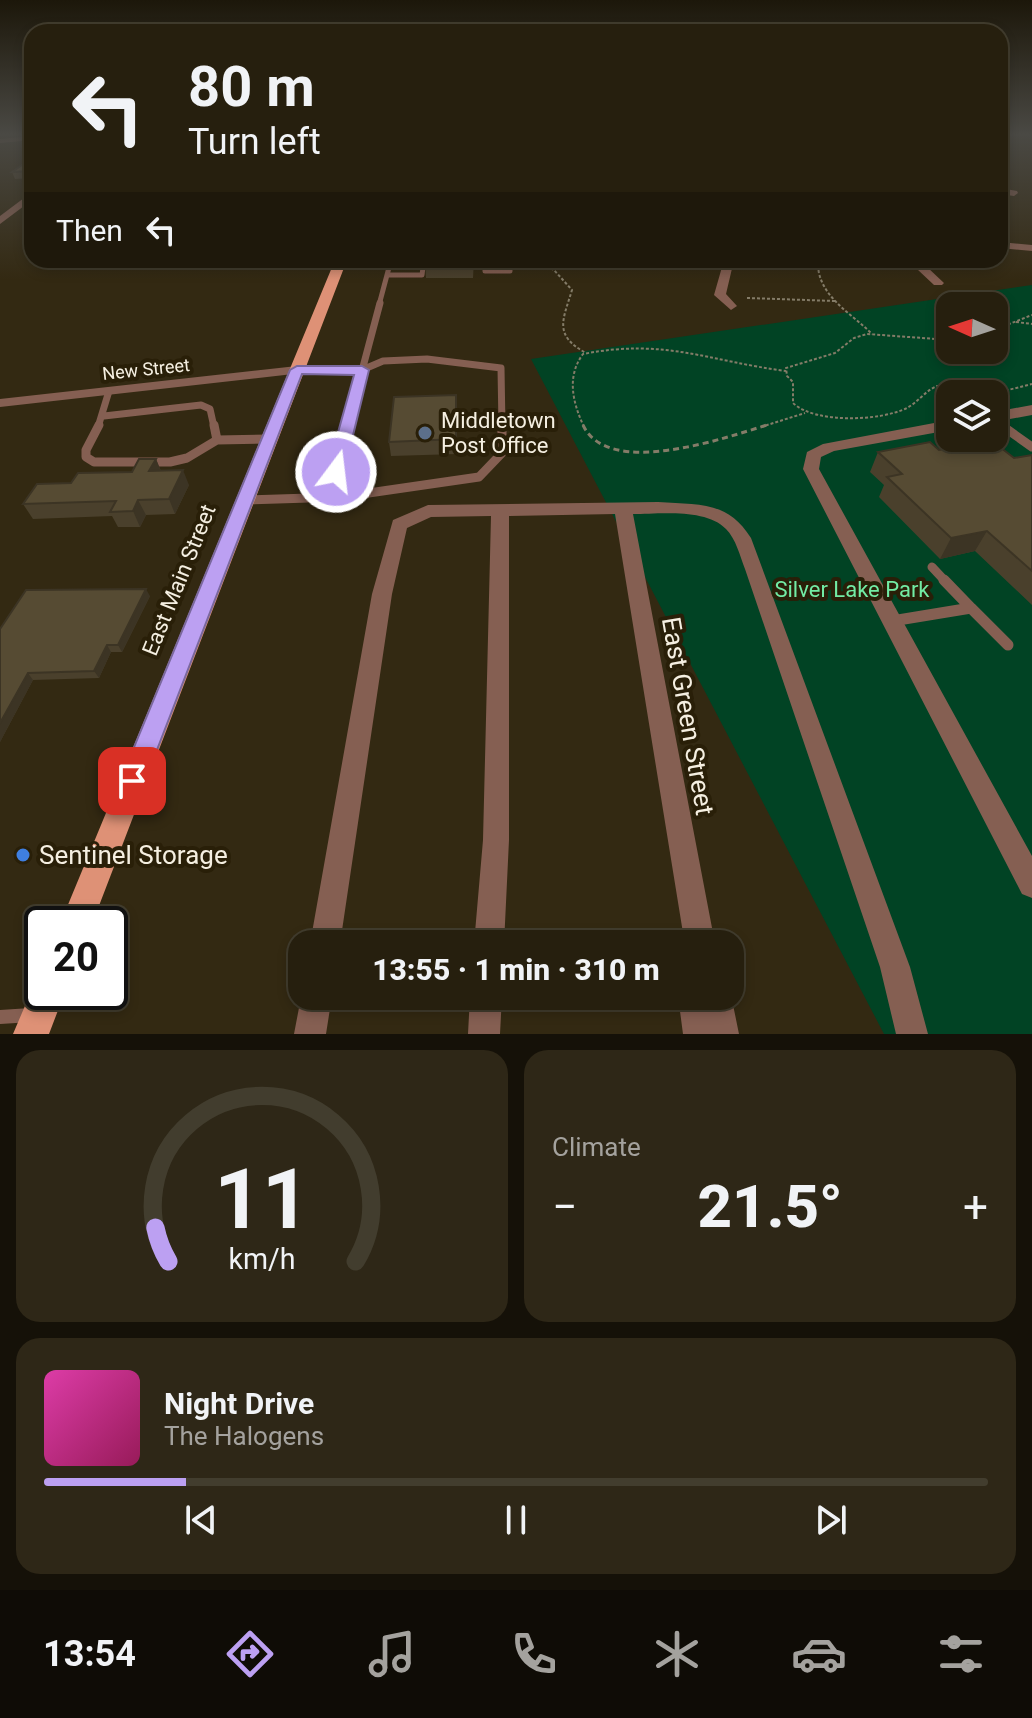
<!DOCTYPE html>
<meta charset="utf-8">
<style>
body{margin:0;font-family:Roboto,sans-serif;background:#2e2717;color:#f1f3f6;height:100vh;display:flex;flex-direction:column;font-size:30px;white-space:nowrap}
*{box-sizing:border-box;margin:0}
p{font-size:26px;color:#a4a29e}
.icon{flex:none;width:44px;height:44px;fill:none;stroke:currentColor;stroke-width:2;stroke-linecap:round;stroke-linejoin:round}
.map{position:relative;height:1034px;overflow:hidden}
.sheet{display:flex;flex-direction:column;gap:16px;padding:16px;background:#151108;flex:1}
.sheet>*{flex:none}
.banner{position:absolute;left:24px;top:24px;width:984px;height:244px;border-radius:24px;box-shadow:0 4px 12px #0003,0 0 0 2px #423d2e;background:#261f0e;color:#f1f3f6;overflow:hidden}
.needle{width:52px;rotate:273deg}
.controls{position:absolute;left:936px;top:292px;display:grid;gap:16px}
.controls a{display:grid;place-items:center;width:72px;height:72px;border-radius:16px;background:#261f0e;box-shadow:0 4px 12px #0003,0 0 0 2px #423d2e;font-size:40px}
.speed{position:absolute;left:24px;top:906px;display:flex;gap:16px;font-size:40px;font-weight:700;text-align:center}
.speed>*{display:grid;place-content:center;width:104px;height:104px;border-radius:50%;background:#261f0e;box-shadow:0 4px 12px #0003,0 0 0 2px #423d2e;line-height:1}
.speed .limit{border:4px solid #111;border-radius:12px;background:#fff;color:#111}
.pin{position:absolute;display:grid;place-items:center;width:68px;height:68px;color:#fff;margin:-34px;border-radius:16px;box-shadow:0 4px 12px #0006}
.me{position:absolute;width:88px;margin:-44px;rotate:15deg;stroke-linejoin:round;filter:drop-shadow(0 0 6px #0008)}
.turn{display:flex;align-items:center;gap:28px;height:168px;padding:0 32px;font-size:36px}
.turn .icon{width:104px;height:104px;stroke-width:2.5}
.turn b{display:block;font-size:56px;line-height:68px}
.then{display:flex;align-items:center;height:76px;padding:0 32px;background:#0003;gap:16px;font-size:30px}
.big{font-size:60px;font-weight:800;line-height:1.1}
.sheet .card{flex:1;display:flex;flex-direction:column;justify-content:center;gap:12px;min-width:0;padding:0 28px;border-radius:24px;background:#2e2717}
.sheet .dial{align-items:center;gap:0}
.dial svg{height:208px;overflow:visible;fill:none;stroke:#423d2e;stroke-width:7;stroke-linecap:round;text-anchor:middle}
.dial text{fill:#f1f3f6;stroke:none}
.song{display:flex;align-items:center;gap:24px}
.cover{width:96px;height:96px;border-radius:12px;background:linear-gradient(135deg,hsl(320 70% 55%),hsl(330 70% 35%))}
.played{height:8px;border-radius:4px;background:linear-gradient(90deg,#bca0f2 15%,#423d2e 15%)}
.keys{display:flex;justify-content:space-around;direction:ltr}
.heat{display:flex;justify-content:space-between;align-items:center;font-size:44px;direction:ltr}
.sheet .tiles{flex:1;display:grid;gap:16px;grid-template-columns:1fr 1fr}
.card:last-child{grid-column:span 2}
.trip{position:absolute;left:288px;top:930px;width:456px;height:80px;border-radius:24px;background:#261f0e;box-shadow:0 4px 12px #0003,0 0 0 2px #423d2e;font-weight:800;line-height:80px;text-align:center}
.dock{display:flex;height:128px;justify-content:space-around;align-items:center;background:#0f0c06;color:#a4a29e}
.dock .icon{width:56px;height:56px}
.dock .on{color:#bca0f2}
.dock b{font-size:36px;color:#f1f3f6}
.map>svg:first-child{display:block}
</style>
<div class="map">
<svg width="1032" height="1034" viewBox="0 0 1032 1034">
<rect width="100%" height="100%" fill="#332912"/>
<!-- green -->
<path fill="#014324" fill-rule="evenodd" d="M1032,285V1034H884L531,359ZM950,306H994V350H950ZM950,394H994V438H950Z"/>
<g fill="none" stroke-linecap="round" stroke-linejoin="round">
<!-- path-far1 -->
<path stroke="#847c68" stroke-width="2" stroke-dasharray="3 2" stroke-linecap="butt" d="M538,260L554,270L572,290C563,320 553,335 586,353
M818,260C816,295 850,312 872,334
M747,298L835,301
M1016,322L1032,324
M994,330L1032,315
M950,340L867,334L854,338L835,353L786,368L787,376L793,382V403C815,424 881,421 907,408C918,402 925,391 937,386L996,393L1032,384
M584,427C573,403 566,377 583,354C665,338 708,361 786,371
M761,427L805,413"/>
<!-- path -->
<path stroke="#847c68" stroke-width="3" stroke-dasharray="6 4" stroke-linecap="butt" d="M583,425C608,479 725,438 767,425"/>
<!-- lane-far4 -->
<path stroke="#855f52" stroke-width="5" d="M485,260V271H510V260
M387,275H422L424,260
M379,305L391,260"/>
<!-- lane-far3 -->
<path stroke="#855f52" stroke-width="7" d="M297,370H362L383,361L427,359L501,368L502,427
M104,416L201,405L210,409L214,427
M994,420L1003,427
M98,427L109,391
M347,427L380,303"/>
<!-- lane-far2 -->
<path stroke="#855f52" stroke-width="9" d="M99,425L86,450V457L94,462H170L187,458L217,440L269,439
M214,425L217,440
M1001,425L1032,447
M329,497L348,425
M246,500L341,497L479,477L502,453V425
M932,567L946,582"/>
<!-- lane-far1 -->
<path stroke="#855f52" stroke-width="11" d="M971,608L1008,645
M892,621L971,608L944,580"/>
<!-- lane -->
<path stroke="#855f52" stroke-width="14" d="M0,1017L31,1015"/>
<!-- street -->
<path fill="#855f52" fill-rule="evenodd" d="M32,136V140L0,143V139Z
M1000,188L1017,191L1018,193L1014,196L1000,194Z
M32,192V200L0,224V216Z
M1000,242L1032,245V251L1000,248Z
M724,260H734L726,294L737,306L731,310L714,295Z
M915,260H925L926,266L944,283L942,285H934L917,269Z
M297,366L304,370L302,373L0,407V399Z
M1032,405V415L994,422V412Z
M950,420V430L834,451L821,457L819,469L1032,856V898L1022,894L803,469L807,452L823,444Z
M658,502C698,505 727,500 751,538L910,967L928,1034H896L880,967L745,569C740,556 736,539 726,529C706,508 659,514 633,514L713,933L708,943L689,944L683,933L615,514L509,516V840L504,944H474L483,840L491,516L431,517L407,528L392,594L340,944H310L372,594L393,520L428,505Z
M730,990L739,1034H683L678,996H730Z
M302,992V996H332L326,1034H294Z
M470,996H502L500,1034H468Z"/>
<!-- primary -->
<path fill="#de9176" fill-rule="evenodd" d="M335,260H347L92,924H60Z
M42,977V992H65L49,1034H13L36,980Z"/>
</g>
<!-- wall -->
<path fill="#4a402c" d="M32,158V178L15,179L12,172Z
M425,260H474L473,278H426Z
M456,395L457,454L391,456L389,442Z
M939,450L1014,458L1032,455V605L975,551L940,559L879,497L884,485L870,472L878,452Z
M156,459L161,471L189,485L175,514L146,515L140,527H118L112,516L33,519L23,504L132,472Z
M150,596L122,652H111L99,678L33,680L0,742V629Z"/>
<!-- shaded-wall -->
<path fill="#3c3424" d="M456,395L457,410V454L456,439Z
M156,459L162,474L149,471Z
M183,470L189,485L175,514L169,499Z
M138,500L146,515L140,527L133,511Z
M987,531L975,551L940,559L951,538Z
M146,589L150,596L122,652L118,645Z
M107,645L111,652L99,678L94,671Z
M28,673L33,680L0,742V723Z"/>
<!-- building -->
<path fill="#564b33" stroke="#3c3424" stroke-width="2" d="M32,158V171L12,172Z
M425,260H472V262H425Z
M456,395V439L389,442L394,397Z
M991,440L1014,458L1032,455V571L987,531L951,538L887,477L902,474L878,452L930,442L939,450Z
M139,459H156L149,471L183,470L169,499L138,500L133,511L110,512L116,501L23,504L37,484L71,483L78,473L132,472Z
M146,589L118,645H107L94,671L28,673L0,723V629L26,590Z"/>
<!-- sky -->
<linearGradient id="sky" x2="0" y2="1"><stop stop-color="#1c170a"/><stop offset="0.48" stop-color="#4a4944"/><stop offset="1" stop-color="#4a4944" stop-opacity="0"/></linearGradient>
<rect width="1032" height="280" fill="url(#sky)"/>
<!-- route -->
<path fill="#bca0f2" stroke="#7a689d" stroke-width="2" d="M362,366L369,370L344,472L336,477L327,472L354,375L302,374L145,781L141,790L132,793L123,790L120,781L290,370L297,366Z"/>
<!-- markers -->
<circle fill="#5c6f8a" stroke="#291f08" stroke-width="3" cx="425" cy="433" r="8"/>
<circle fill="#3f7fe0" stroke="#291f08" stroke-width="3" cx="23" cy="855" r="8"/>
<g text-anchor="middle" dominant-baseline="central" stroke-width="8" stroke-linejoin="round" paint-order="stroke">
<!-- far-street labels -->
<g font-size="18" fill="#f5efe1" stroke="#291f08">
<text transform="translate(146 369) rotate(-6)">New Street</text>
</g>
<!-- poi labels -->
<g font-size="22" fill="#f5efe1" stroke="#291f08" text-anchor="start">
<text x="441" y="420">Middletown<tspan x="441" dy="25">Post Office</tspan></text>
</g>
<!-- street labels -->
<g font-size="22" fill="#f5efe1" stroke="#291f08">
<text transform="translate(179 580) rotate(-68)">East Main Street</text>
</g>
<!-- park labels -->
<g font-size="22" fill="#72eca5" stroke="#291f08">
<text x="852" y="589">Silver Lake Park</text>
</g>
<!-- near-street labels -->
<g font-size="26" fill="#f5efe1" stroke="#291f08">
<text transform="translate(688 716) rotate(80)">East Green Street</text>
</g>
<!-- near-poi labels -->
<g font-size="26" fill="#f5efe1" stroke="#291f08" text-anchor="start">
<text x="39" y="855">Sentinel Storage</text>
</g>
</g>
</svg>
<div class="controls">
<a><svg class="needle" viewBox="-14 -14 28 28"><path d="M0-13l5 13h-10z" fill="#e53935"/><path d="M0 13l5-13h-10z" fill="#a4a29e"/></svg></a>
<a><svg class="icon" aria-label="layers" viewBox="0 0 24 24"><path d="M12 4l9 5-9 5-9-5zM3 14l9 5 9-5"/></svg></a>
</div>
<div class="speed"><div class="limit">20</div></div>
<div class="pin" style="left:132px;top:781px;background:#d93025"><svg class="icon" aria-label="arrive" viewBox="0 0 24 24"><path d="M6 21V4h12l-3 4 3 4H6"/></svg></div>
<svg class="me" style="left:336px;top:472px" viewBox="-20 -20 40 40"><circle r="17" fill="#bca0f2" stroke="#fff" stroke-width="3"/><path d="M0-11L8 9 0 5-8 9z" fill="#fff"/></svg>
<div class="trip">13:55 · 1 min · 310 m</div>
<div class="banner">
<div class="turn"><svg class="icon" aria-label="left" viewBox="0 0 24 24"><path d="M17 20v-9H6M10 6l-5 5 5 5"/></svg><div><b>80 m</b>Turn left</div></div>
<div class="then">Then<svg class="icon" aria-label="left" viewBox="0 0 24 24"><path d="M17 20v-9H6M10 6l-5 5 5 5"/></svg></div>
</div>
</div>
<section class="sheet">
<div class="tiles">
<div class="card dial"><svg viewBox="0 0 100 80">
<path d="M14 69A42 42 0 1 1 86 69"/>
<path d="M14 69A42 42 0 0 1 9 56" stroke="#bca0f2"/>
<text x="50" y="56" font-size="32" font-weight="700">11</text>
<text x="50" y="72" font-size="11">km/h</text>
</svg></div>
<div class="card"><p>Climate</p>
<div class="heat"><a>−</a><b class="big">21.5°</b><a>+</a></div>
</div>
<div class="card">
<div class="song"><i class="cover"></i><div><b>Night Drive</b><p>The Halogens</p></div></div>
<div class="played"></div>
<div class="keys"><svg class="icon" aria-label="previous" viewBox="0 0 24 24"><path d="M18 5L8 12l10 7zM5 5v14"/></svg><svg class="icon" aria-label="pause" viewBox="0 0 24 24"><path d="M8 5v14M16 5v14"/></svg><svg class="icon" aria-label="next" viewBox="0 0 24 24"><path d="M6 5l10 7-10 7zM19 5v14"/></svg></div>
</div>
</div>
</section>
<nav class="dock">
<b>13:54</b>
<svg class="icon on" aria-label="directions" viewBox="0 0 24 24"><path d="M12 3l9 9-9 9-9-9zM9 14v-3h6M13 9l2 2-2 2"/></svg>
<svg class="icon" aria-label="music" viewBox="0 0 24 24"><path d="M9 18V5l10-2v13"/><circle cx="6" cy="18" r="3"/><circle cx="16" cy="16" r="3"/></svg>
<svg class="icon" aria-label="phone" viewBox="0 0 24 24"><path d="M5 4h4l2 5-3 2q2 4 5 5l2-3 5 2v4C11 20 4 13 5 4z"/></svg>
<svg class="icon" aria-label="climate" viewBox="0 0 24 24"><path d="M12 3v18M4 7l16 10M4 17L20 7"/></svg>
<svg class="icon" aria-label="car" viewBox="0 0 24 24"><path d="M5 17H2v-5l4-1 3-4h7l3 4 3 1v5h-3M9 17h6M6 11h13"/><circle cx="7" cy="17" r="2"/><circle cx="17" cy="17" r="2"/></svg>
<svg class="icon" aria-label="filters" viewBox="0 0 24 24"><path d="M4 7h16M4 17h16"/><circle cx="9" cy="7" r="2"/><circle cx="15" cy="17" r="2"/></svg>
</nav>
